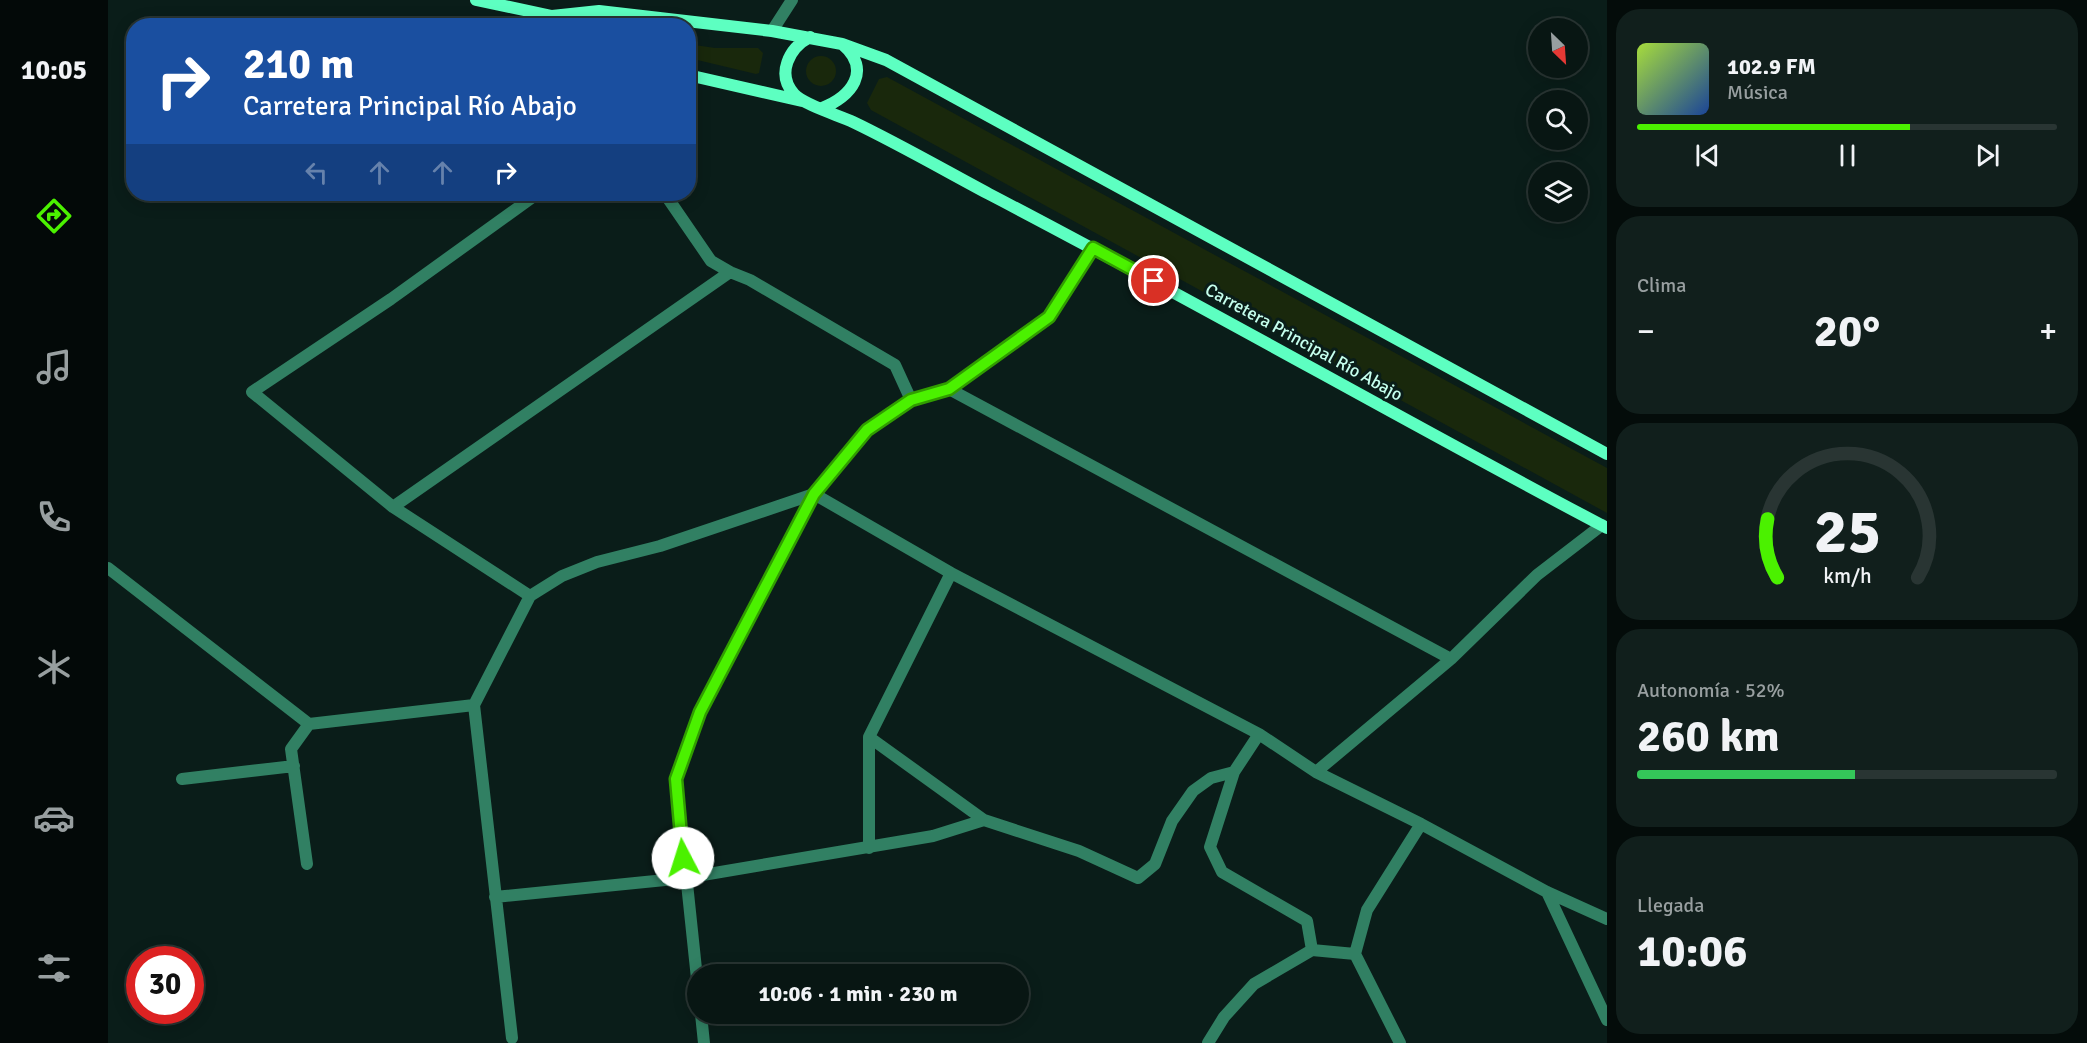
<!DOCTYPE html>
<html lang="es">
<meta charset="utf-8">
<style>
body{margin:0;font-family:Signika,sans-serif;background:#111f1c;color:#f1f3f6;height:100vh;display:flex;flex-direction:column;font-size:22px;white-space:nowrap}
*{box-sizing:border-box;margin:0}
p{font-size:20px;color:#989fa0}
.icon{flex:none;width:33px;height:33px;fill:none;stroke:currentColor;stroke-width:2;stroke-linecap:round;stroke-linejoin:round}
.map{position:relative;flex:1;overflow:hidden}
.side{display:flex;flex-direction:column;gap:9px;padding:9px;background:#040c0a;width:480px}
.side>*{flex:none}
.hud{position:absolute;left:18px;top:18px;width:570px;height:183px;border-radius:24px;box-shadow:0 3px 15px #0003,0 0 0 2px #293533;background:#1a4fa0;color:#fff;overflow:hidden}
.needle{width:39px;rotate:155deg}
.buttons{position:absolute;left:1420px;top:18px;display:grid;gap:12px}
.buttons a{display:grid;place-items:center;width:60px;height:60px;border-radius:50%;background:#081613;box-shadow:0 3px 15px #0003,0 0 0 2px #293533;font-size:30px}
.speed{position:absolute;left:18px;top:946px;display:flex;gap:12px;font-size:30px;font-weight:700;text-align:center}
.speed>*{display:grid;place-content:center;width:78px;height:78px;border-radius:50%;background:#081613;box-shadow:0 3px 15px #0003,0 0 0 2px #293533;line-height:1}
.speed .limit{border:9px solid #d22;background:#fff;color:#111}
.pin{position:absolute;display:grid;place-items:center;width:51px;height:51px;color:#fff;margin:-26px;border:3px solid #fff;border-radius:50%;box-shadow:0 2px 6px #0007}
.me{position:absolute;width:66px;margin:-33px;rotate:355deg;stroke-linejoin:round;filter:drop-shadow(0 0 4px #0008)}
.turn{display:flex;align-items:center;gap:21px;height:126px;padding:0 18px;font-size:27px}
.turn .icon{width:78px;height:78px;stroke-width:2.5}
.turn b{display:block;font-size:42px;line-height:51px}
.lanes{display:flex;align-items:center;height:57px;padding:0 18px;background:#0003;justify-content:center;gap:30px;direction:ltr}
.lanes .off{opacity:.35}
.big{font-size:45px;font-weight:700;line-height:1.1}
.side .card{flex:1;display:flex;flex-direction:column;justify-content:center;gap:9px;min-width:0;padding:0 21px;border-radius:24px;background:#111f1c}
.side .dial{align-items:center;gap:0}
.dial svg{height:156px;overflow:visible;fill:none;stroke:#293533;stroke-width:7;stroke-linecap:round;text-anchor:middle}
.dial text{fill:#f1f3f6;stroke:none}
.song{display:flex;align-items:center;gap:18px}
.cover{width:72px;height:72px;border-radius:9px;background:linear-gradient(135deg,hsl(80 70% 55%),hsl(220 70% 35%))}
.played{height:6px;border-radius:3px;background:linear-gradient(90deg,#4bf100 65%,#293533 65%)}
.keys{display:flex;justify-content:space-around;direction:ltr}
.heat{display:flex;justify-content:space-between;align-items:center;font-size:33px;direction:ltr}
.charge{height:9px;border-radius:4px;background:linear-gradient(90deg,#34c759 52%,#293533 0)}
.trip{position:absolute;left:579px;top:964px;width:342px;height:60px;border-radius:30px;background:#081613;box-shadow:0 3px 15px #0003,0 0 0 2px #293533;font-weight:700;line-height:60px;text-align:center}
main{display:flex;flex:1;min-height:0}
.tabs{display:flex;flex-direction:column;width:108px;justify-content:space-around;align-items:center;background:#030908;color:#989fa0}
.tabs .icon{width:42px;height:42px}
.tabs .active{color:#4bf100}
.tabs b{font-size:27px;color:#f1f3f6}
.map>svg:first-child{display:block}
</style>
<main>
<nav class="tabs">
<b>10:05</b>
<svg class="icon active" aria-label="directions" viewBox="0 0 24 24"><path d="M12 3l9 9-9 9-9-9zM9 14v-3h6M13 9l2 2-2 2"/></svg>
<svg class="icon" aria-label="music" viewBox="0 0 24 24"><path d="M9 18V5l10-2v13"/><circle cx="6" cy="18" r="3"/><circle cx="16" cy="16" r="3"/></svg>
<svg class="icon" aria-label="phone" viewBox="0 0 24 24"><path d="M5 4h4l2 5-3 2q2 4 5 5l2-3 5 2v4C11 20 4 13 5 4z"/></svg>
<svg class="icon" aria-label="climate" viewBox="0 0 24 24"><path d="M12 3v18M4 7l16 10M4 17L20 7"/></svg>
<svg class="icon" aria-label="car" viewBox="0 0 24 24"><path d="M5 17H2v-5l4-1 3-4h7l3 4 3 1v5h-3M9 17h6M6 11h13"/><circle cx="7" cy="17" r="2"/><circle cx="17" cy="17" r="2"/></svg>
<svg class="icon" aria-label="filters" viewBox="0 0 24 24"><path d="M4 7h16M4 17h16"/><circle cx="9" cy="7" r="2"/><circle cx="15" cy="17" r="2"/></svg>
</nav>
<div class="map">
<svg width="1499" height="1043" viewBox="0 0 1499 1043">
<rect width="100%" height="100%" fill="#0a1d19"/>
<!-- green -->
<path fill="#19280c" d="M580,44L607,48H650L655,53L651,73L648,74L581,58Z
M698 71a15 15 0 1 1 30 0a15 15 0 1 1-30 0Z
M779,77L1499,468V513L763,110L759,103L771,79Z"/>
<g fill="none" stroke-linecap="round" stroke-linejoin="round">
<!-- minor -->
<path stroke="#318063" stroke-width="12" d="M664,31L684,0
M429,194L283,299L144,392L285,507L422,596L454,576L489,562L552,546L706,494L843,573L1151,734L1208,772L1313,824L1439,892L1499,919
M557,194L603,261L622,272L642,280L787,365L803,400
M841,389L1343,659
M285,507L622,272
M0,568L201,724
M366,705L404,1038
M1151,734L1126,772L1102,847L1114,872L1199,921L1204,950
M761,737L876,820
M1208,772L1343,659L1429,575L1494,525
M74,779L186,766
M761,848V737L843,573
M199,864L183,749L201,724L366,705L422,596
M1439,892L1499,1020
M387,897L577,878L825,836L876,820L971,851L1030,878L1047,864L1064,821L1085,791L1103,778L1126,772
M1247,954L1292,1043
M590,988L568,779L592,712L706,494L759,430L803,400L841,389L941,317L985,248
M593,1014L596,1043
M1100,1043L1116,1017L1146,984L1204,950L1247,954L1259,910L1313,824"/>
<!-- secondary -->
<path stroke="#5dffc1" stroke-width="12" d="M368,0L444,16L491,11L664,31L734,44C765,70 743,97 714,108
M702,37C681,48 668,74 686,94C696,105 730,115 745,122C791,144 836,170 881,194C1089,302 1292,419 1499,528
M734,44L778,60L1499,454
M580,75L694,101"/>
</g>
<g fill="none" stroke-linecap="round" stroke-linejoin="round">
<!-- route casing -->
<g stroke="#319d00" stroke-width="15">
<path id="route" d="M575,858L568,779L592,712L706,494L759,430L803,400L841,389L941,317L985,248L1046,281"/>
</g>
<!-- route -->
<use href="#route" stroke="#4bf100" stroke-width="10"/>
</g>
<g text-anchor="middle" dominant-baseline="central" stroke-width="6" stroke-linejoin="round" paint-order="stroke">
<!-- street labels -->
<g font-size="18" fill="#c6ffee" stroke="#0a1d19">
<text transform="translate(1196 342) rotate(29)">Carretera Principal Río Abajo</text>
</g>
</g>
</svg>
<div class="buttons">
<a><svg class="needle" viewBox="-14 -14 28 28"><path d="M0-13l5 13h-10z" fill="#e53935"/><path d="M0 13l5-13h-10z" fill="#989fa0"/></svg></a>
<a><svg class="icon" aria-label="search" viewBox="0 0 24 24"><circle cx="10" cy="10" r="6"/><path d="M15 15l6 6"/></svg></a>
<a><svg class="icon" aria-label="layers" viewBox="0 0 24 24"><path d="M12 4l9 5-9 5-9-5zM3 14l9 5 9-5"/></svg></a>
</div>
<div class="speed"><div class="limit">30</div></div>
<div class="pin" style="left:1046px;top:281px;background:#d93025"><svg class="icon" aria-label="arrive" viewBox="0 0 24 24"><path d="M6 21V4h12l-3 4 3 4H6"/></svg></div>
<svg class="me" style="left:575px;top:858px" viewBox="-20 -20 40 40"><circle r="19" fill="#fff"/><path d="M0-13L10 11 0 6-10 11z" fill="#4bf100"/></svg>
<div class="trip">10:06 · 1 min · 230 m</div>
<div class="hud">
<div class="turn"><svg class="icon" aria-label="right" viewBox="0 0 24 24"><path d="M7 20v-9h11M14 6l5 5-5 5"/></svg><div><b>210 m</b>Carretera Principal Río Abajo</div></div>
<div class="lanes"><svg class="icon off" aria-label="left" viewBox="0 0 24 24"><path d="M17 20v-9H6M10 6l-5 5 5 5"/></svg><svg class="icon off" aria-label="ahead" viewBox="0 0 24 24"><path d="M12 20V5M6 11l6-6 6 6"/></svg><svg class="icon off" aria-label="ahead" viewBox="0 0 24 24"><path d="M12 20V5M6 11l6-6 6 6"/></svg><svg class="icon" aria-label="right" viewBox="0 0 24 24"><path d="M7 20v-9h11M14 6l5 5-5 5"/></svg></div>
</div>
</div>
<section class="side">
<div class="card">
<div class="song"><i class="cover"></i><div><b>102.9 FM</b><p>Música</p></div></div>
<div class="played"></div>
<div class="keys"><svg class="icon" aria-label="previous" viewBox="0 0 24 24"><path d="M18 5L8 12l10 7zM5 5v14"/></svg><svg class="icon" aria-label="pause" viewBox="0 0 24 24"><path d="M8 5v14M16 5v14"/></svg><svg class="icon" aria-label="next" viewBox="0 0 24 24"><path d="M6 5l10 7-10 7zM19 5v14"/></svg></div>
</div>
<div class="card"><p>Clima</p>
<div class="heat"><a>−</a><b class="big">20°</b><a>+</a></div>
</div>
<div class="card dial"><svg viewBox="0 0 100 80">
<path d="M14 69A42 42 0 1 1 86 69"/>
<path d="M14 69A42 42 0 0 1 9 39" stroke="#4bf100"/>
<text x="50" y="56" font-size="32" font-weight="700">25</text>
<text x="50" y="72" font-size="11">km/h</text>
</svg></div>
<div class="card"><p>Autonomía · 52%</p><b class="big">260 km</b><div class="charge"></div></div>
<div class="card"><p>Llegada</p><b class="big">10:06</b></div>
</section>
</main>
